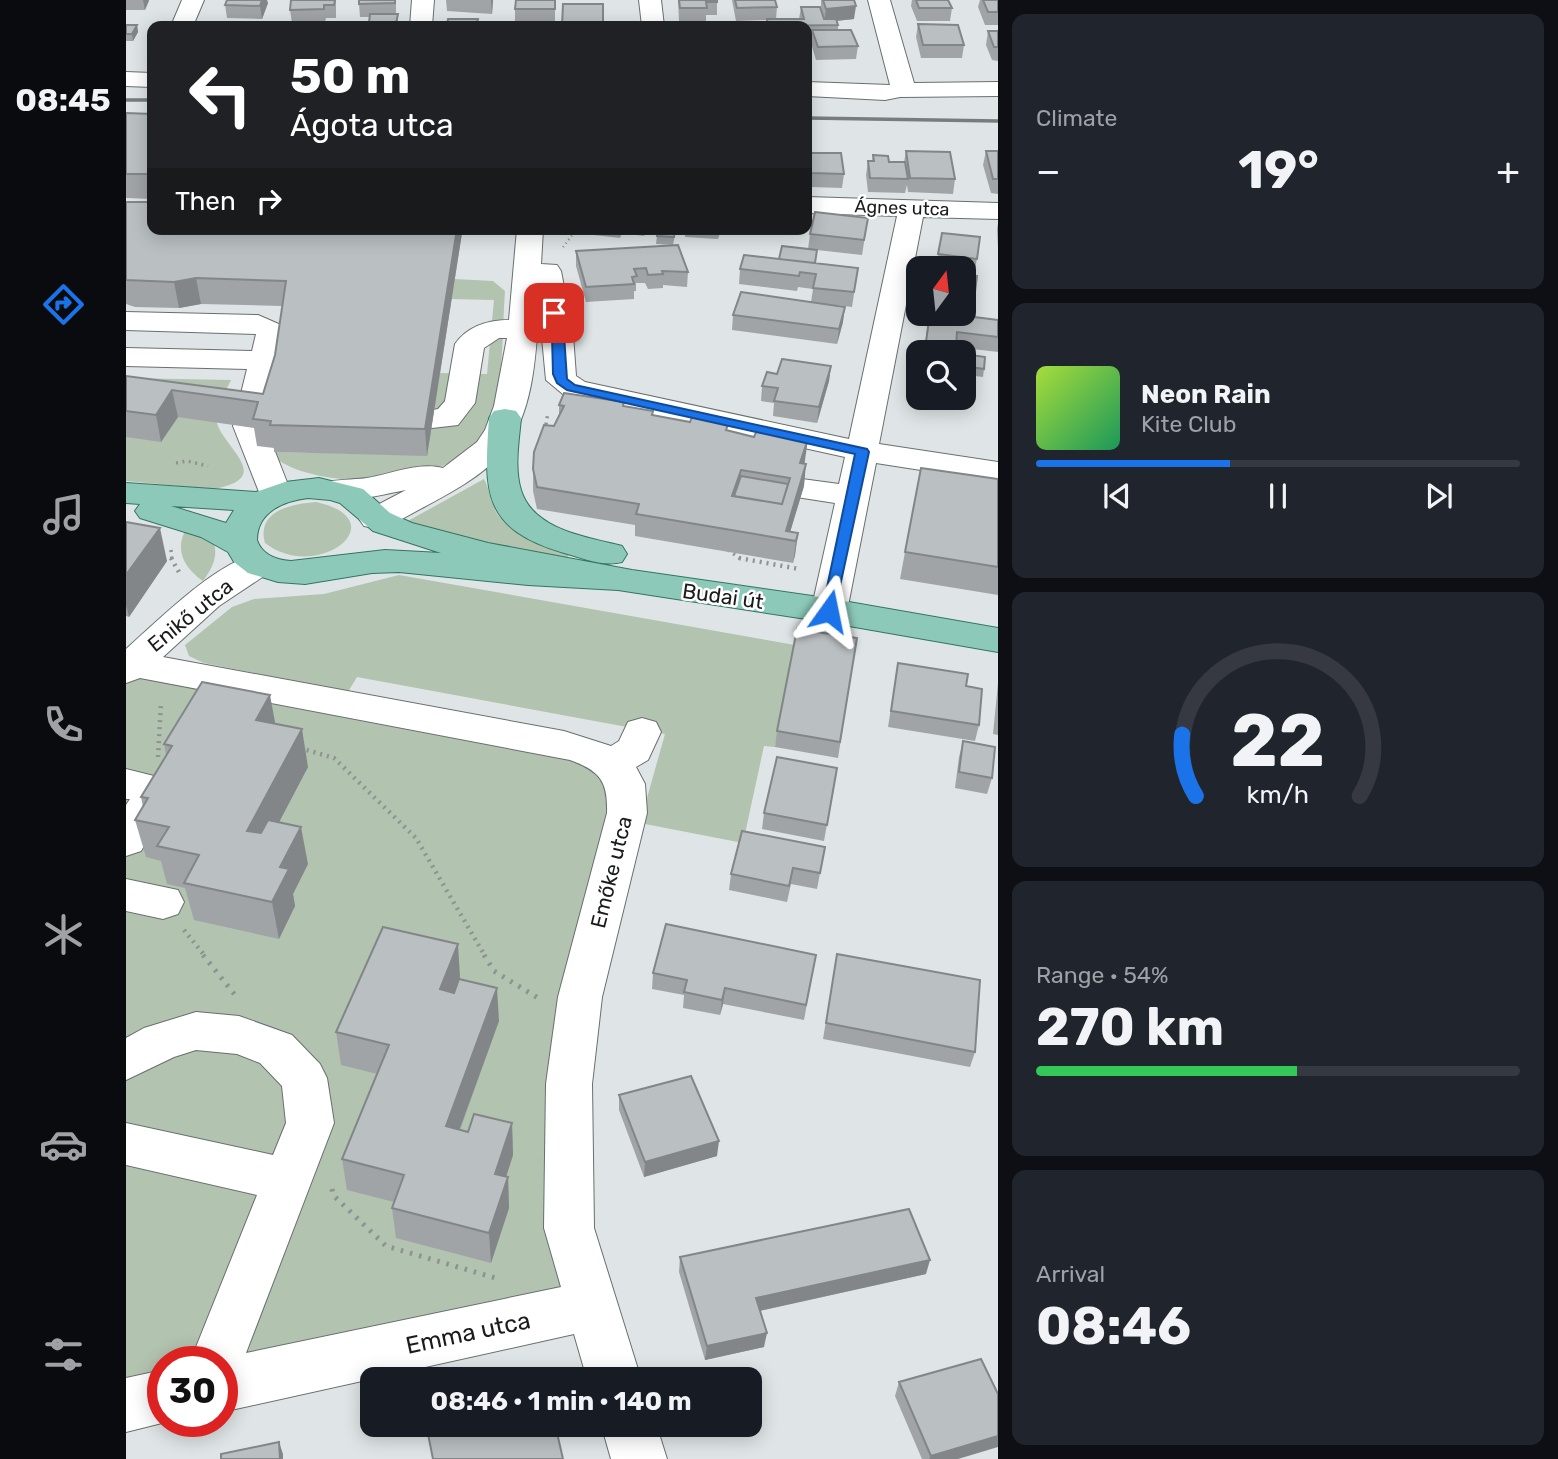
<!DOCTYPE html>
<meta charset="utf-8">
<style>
body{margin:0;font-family:Rubik,sans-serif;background:#20242c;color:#f1f3f6;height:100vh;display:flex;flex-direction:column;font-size:26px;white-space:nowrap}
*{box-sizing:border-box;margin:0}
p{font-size:23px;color:#9ea1a6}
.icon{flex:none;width:38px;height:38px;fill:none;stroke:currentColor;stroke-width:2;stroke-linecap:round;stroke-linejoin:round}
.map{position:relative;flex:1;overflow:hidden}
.side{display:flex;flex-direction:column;gap:14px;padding:14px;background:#0d0f14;width:560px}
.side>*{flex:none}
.hud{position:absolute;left:21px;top:21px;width:665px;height:214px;border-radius:14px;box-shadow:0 4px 18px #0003;background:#202124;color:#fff;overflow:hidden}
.needle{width:46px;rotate:15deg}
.tools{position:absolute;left:780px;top:256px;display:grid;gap:14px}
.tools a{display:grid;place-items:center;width:70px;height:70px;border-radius:14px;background:#171b24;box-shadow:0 4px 18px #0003;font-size:35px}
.speed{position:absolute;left:21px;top:1346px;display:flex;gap:14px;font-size:35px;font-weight:700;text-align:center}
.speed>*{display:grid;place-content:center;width:91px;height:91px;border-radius:50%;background:#171b24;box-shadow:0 4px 18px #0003;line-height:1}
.speed .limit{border:10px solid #d22;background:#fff;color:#111}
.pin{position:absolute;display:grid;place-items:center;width:60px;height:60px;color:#fff;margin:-30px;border-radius:14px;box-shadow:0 4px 10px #0006}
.me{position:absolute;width:77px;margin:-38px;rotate:12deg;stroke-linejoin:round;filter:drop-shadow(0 0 5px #0008)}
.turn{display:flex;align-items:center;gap:24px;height:147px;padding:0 28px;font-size:32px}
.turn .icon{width:91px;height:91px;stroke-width:2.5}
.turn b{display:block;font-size:49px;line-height:60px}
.then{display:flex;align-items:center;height:66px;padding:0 28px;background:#0003;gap:14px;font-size:26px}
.big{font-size:52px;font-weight:700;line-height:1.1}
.side .widget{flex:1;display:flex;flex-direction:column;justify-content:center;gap:10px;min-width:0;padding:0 24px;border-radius:14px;background:#20242c}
.side .dial{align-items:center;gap:0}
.dial svg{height:182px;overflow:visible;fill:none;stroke:#363941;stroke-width:7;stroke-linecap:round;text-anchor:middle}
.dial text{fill:#f1f3f6;stroke:none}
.song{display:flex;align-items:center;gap:21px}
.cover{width:84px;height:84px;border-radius:10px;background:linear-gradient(135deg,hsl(80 70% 55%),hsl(150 70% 35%))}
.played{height:7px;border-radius:4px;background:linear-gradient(90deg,#1a73e8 40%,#363941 40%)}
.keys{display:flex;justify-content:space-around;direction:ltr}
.heat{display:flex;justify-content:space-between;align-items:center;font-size:38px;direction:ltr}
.charge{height:10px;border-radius:5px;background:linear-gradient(90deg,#34c759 54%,#363941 0)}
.trip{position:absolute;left:234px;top:1367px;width:402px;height:70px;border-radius:14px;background:#171b24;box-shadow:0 4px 18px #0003;font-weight:700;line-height:70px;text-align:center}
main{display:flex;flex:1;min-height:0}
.dock{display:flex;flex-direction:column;width:126px;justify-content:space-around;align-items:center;background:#090b0e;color:#9ea1a6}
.dock .icon{width:49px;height:49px}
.dock .on{color:#1a73e8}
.dock b{font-size:32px;color:#f1f3f6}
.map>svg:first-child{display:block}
</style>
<main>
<nav class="dock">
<b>08:45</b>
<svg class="icon on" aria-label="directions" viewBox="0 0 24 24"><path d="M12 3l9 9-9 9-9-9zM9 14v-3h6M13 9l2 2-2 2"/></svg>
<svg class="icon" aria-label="music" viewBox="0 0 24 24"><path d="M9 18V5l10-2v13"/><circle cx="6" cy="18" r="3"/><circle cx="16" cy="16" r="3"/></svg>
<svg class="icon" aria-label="phone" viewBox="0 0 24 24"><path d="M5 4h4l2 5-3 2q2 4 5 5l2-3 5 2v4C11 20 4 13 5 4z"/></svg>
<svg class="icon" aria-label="climate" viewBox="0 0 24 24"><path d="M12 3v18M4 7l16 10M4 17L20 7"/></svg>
<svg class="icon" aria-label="car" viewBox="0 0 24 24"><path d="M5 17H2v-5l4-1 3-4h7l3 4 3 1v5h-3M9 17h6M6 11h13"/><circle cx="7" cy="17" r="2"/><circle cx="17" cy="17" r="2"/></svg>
<svg class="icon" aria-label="filters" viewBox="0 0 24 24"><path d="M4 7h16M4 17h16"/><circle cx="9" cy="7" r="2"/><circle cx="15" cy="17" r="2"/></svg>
</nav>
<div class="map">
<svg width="872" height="1459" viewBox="0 0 872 1459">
<rect width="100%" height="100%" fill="#dfe5e6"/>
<!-- green -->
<path fill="#b2c3af" d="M328,279L367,281L379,291C376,331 378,385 364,423C341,488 197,494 149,458L148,452L300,455L314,373L361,374L368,300L325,299Z
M0,378L105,380C100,391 91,404 90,416C89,444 155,477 87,489L0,481Z
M358,479C364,490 365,505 372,515C386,536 421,545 444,552L439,563L352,545L280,522Z
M190,502C272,520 192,584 139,543C130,511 165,504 190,502Z
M61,527L88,542C92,558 86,568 77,581C57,567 48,549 61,527Z
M273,575L669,645L649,747L638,746L617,843L514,823L539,734L231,677L222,692L78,663L63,656L59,645L106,607L128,599L198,594Z
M0,663L438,745L498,778L454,997L465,1306L96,1362H37V1397L0,1405Z"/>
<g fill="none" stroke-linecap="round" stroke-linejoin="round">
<!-- minor casing -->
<g stroke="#696f6f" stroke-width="2">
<path id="minor" d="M56,0H78L67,26H45Z
M286,0H308L306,26H284Z
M513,0H535L538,26H516Z
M742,0H764L788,83L872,82V96L774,97L759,100L681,96V82L764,85Z
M0,72L26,73V87L0,86Z
M681,197L872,203V219L797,217L753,444L872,462V482L750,463L721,611L716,619L703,623L690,619L685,611L709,503L664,496L660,489L664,482L676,479L713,484L719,457L438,395L420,380L413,306C410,354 408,418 373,456C353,478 324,493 298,507C278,517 260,532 238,526L233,519L238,512L280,490C253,495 223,504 196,497L192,490L196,483C211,479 226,480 241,478C265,474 293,462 317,468L351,442L359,430L368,406L381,338H373L358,348L349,403L332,425L306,428L295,426L290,419L295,412L312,409L319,401L329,344C342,326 362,320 383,320L391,229H417L415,264L431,265L435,271L447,335L450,376L459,382L723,439L771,216L681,213Z
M0,312L132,315L155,325L160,331L139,426L166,495L161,502L149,505L137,502L107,426L121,369L0,366V348L126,351L130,334L0,330Z
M132,553L144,556L149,564L144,572L93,606L37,657L438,731L485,746L493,741L502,722L516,718L530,722L535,732L522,760L510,767L519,784L521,813L476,997L466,1084L468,1228L515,1379H461L448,1334L96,1412V1362H64L131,1195L0,1165V1123L147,1155L160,1123L156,1086L134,1063L111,1054L70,1050L48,1057L0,1080V1038L18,1028L70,1012L113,1016L166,1035L194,1064L201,1078L208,1123L120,1353L435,1287L418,1228L420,1084L432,997L481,813C482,781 474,771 444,760L14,678L0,683V649C35,618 87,565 132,553Z
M0,769L44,780L50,790L15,851L0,856V805L4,799H0Z
M0,879L52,890L58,902L52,914L37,919L0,911Z
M37,1370V1421H44L0,1432V1378Z
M475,1424H530L541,1459H485Z"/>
</g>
<!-- major casing -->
<g stroke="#337562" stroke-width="2">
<path id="major" d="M379,409L390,411L395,418C393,441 388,467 395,490C407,530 461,537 496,546L501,554L496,562C477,567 456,558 438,553C356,529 358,492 363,418L368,411Z
M193,478L237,489L264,513L286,523L362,543L506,570L700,598L872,628V652L700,622L492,590L402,585L273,572L246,573L179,584L152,582L122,573L108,562L102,552L75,537L14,518L9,511L14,504L0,503V483L130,492L159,482ZM182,498L204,500L214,503L247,531L315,553L259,550L165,561C151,560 136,555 131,540C131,512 157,501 182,498ZM45,506L108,510L100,523Z"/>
</g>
<!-- path-far3 -->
<path stroke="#8e9293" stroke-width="2.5" stroke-dasharray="1 3.5" stroke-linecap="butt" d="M437,247L451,229"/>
<!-- path-far2 -->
<path stroke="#8e9293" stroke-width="3.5" stroke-dasharray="2 4.5" stroke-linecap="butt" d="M419,431L422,412
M50,463L61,461L82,466
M45,550L46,560
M602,550L616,560"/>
<!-- path-far1 -->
<path stroke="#8e9293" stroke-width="4.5" stroke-dasharray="2 5" stroke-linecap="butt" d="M45,558L54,574
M613,558L673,569
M174,748L208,758L290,838L359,956
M32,757L35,703
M58,930L79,956"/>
<!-- path -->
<path stroke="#8e9293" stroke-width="5" stroke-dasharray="2.5 7" stroke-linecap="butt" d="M77,955L109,995
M358,955L368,971L412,998
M206,1189L207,1195L260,1246L373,1279"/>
<!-- minor -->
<use href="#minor" fill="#fff" fill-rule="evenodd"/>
<!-- major -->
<use href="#major" fill="#8cc9b8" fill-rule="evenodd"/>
<!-- rail -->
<path stroke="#787c7c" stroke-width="3.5" d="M0,100H26
M681,118L872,121"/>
</g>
<!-- wall -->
<path fill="#a0a4a7" d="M0,0H23V1L19,10H0Z
M165,0H210V18H200L199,22L166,23L164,10Z
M270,0V14H272V26H243L244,17H234L233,4Z
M320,0H367L366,14L321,11Z
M429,0V22H389V9Z
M552,0H591V15H580V21H553Z
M606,0H649L651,7L650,19H673L675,7H695V0H728V19L711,21L712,25V30L732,46L730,59L690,60L685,43V39H681L683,43L681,56V26H640L641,20L610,21Z
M786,0H822L826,8L824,21H791L785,6Z
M854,0H872V25H859L852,7Z
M142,3L136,19L101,18L99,5Z
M792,24L838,45L836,58H795L790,37Z
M0,25H11L12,32L7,41H0Z
M862,31H872V61L866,60L860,45Z
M0,113L26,114V199L0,198Z
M780,151L829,179L827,194L782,192L781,185L779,193L742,192L740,175L742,161H746L747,155L763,162H778Z
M860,151H872V194L865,193L857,165Z
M682,153L718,174L716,188L684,187L681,167Z
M0,202L336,233L301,456L148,452V448L131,446L128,428L52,417L35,442L0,437V376L137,394L149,355L156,306L75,304L53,308L9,307L0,304Z
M742,218L736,255L682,249L684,234Z
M872,223V248L871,229Z
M468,229H521L518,236L496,233L494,238L468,235Z
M550,229L547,245L530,244L531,236Z
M560,229H600L599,233H594L592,239L559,237Z
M816,233L851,259L848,273L838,272V268H810Z
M450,251L562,272L561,287L537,285V288L522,289L519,283H510V291H508V299L460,302L450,266Z
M689,263L732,268L726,307L710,305L717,322L711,344L606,330L607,315L685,302L687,289L672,287L671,291L613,284L614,269Z
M838,274L851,276L845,317L872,320V352L830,347L829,352H798L803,313H838Z
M838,354L858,369L857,377L841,375L838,393Z
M790,362H793V397H837L835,410L782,403Z
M705,366L703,381L691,423L647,416L648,403L635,401L636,386L651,374Z
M433,405L498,406L527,415L603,431L679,460L678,486L664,532L672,533L669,555L667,563L509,536V525L411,509L407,491V469L433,417Z
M872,479V595L774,579L779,552Z
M0,522L41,561L3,617L0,616Z
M731,638L712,758L649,747L651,731Z
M772,663L840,686L853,725L849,741L762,727Z
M872,683V735L867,734Z
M149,724L182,767L153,822L182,864L167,894L169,906L153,939L68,920L59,888L41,884L35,861L20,857L9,820L17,807L15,797L40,755L38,744Z
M837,741L866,778L861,794L829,788L833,757Z
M711,768L698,841L636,829L638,813Z
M699,847L691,889L665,884L661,902L603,890L605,874Z
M711,954L849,1052L844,1067L697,1039Z
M690,955L678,1020L597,1004L594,1015L557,1008L558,995L526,989L527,973Z
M334,977L333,979L373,1021L334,1130L342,1132L386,1123L387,1155L380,1177H382L383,1208L365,1263L270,1238L266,1208L268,1202L221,1190L216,1159L251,1074L215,1065L210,1032Z
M493,1095L591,1156L518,1177L493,1110Z
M554,1257L800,1274L634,1311L638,1347L579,1360L553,1272Z
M773,1382L832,1459H796L769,1396Z"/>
<!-- shaded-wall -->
<path fill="#828688" d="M17,0H23L19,10Z
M136,0H141L142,3L136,19L134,6Z
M365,0H367L366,14L365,1Z
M730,6L728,19L698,22L700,9Z
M11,25L12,32L7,41L6,34Z
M331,229H335L336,233L301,456L299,429Z
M70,278L75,304L53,308L48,282Z
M719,307L717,322L711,344L713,329Z
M705,366L703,381L691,423L693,407Z
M46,390L52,417L35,442L30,415Z
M682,439L679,460L671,485L674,463Z
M680,464L678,486L662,539L660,531Z
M34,528L41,561L3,617L0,605V575Z
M672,533L669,555L667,563L670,541Z
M144,695L151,733L130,720Z
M176,729L182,767L129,868L121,831Z
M175,827L182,864L167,894L169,906L153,939L146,902L154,867Z
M332,944L334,977L317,1022L314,989Z
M371,988L373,1021L323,1158L320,1126Z
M599,988L597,1004L594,1015L596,1000Z
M386,1123L387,1155L371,1205L369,1174Z
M593,1141L591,1156L518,1177L519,1162Z
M382,1177L383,1208L365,1263L363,1233Z
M804,1260L800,1274L628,1312L630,1298Z
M641,1333L638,1347L579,1360L581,1346Z
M872,1436V1447L832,1459H803L805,1456Z
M153,1442L157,1454V1459H154Z"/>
<!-- building -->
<path fill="#babfc2" stroke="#828688" stroke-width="2" fill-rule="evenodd" d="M101,0H136L134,6L99,5Z
M165,0H209L208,5H198V9L164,10Z
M233,0H269V3L233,4Z
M390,0H429V9H389Z
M553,0H591V2H580L581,8H554Z
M609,0H649L651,7L611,8Z
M697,0H728L730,6L700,9Z
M790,0H822L826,8H793Z
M857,0H872V12H862Z
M437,4H477V26H436Z
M675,7H694L698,19H710L712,25L642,26L641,19H678Z
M244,14H272L270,23H243Z
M322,19H352L351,23H338V26H321Z
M338,23H409V26H337Z
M561,24L606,25V26H562Z
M792,24L832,25L838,45H797Z
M0,25H11L6,34H0Z
M686,30H725L732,46L692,47Z
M862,31H872V47H868Z
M0,113L26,114V174H0Z
M780,151L824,152L829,179L784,178Z
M860,151H872V179H867Z
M682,153H715L718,174L685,173Z
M747,155L762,156L763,162H779L782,179L744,178L742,161H748Z
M0,202H26V229H331L299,429L144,425L145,421L127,419L132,402L46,390L30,415L0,411V376L137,394L149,355L160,281L70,278L48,282L0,280Z
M689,212L742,218L738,240L684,234Z
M532,229H549L548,237L531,236Z
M816,233L854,237L851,259L812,254Z
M552,245L562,272L536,271L537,274L522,275L520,268L508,269L511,276L506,277L508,284L460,287L450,251Z
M656,246L691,250L689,263L653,259Z
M618,255L732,268L728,292L687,288L690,274L674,272L673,276L614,269Z
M838,274L851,276L847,308L838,307Z
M615,292L719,307L713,329L607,315Z
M804,313H817L872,320V337L831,332L830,346L800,342Z
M838,354L859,357L858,369L838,366Z
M656,359L705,366L693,407L648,401L652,388L636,386L641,372L651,374Z
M790,362H793V388L785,387Z
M838,369H842L838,393Z
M438,393L498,402L497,406L527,411L526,415L564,422L566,417L603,422L600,430L628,437L631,430L682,439L674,463L680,464L660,531L672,533L670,541L510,514L513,504L411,487L407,469L408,452L418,425L428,426L438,406L433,405ZM615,470L664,478L656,504L606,496Z
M795,468L872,479V567L779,552Z
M615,476L662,484L656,504L608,496Z
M0,522L34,528L0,575Z
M671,629L731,638L714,742L651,731Z
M772,663L842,674L840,686L856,689L853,725L765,711Z
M76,682L144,695L130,720L176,729L121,831L135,833L142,820L175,827L154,867L163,869L146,902L58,883L73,855L31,846L43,827L9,820L22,798L15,797L46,746L38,744Z
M837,741L869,747L866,778L833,772Z
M651,757L711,768L701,825L638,813Z
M616,831L699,847L694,873L667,868L663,886L605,874Z
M540,924L690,955L680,1005L599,988L596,1000L558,992L561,980L527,973Z
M257,927L332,944L314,989L328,993L333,979L371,988L320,1126L342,1132L348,1114L386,1123L369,1174L382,1177L363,1233L266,1208L278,1175L216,1159L263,1045L210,1032Z
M711,954L854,980L849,1052L700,1023Z
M565,1076L593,1141L519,1162L493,1095Z
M783,1209L804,1260L630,1298L641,1333L581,1346L554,1257Z
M855,1359L872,1394V1436L805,1456L773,1382Z
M416,1371L418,1379H383Z
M300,1424H429L437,1459H307Z
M153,1442L154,1459H95V1454Z"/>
<!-- route -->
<path fill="#1a73e8" stroke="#114b97" stroke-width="2" d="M428,309L433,313L438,335L441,379L449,385L741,449L743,452L708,614L703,616L696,611L729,454L441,390L431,383L427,374L426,335L422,313Z"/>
<g text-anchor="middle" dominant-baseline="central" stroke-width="5" stroke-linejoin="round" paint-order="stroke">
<!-- far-street labels -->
<g font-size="18" fill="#1a1c1c" stroke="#fff">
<text transform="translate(776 208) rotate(2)">Ágnes utca</text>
</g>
<!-- street labels -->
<g font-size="21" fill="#1a1c1c" stroke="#fff">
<text transform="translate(597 596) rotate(8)">Budai út</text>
<text transform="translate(64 615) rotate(-39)">Enikő utca</text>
<text transform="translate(485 872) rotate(-76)">Emőke utca</text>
</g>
<!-- near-street labels -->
<g font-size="24" fill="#1a1c1c" stroke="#fff">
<text transform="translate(342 1333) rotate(-12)">Emma utca</text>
</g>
</g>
</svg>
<div class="tools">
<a><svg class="needle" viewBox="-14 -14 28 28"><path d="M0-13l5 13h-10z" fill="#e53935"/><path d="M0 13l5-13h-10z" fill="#9ea1a6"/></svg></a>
<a><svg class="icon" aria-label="search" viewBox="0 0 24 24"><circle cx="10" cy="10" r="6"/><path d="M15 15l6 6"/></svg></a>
</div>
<div class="speed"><div class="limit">30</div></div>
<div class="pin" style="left:428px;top:313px;background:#d93025"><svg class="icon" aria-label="arrive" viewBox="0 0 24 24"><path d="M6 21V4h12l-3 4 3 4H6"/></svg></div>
<svg class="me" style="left:703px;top:611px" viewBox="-20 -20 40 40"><path d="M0-17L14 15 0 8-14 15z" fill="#1a73e8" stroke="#fff" stroke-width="4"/></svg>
<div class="trip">08:46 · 1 min · 140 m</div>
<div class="hud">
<div class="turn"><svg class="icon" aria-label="left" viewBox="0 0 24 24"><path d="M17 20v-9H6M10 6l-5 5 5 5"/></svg><div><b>50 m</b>Ágota utca</div></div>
<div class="then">Then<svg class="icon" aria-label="right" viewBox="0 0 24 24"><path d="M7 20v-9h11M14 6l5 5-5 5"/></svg></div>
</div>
</div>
<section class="side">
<div class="widget"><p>Climate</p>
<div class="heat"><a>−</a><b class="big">19°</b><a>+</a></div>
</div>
<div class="widget">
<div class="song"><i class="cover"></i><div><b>Neon Rain</b><p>Kite Club</p></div></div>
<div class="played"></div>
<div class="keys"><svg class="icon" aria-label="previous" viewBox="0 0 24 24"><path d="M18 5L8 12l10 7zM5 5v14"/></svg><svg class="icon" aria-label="pause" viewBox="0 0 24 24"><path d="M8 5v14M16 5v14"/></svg><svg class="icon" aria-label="next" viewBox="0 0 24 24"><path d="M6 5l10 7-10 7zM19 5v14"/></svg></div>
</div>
<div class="widget dial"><svg viewBox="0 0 100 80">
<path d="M14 69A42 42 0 1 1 86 69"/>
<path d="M14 69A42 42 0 0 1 8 42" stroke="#1a73e8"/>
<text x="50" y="56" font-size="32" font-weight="700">22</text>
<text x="50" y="72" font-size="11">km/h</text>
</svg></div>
<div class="widget"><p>Range · 54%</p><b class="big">270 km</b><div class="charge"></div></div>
<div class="widget"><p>Arrival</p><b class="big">08:46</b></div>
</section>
</main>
